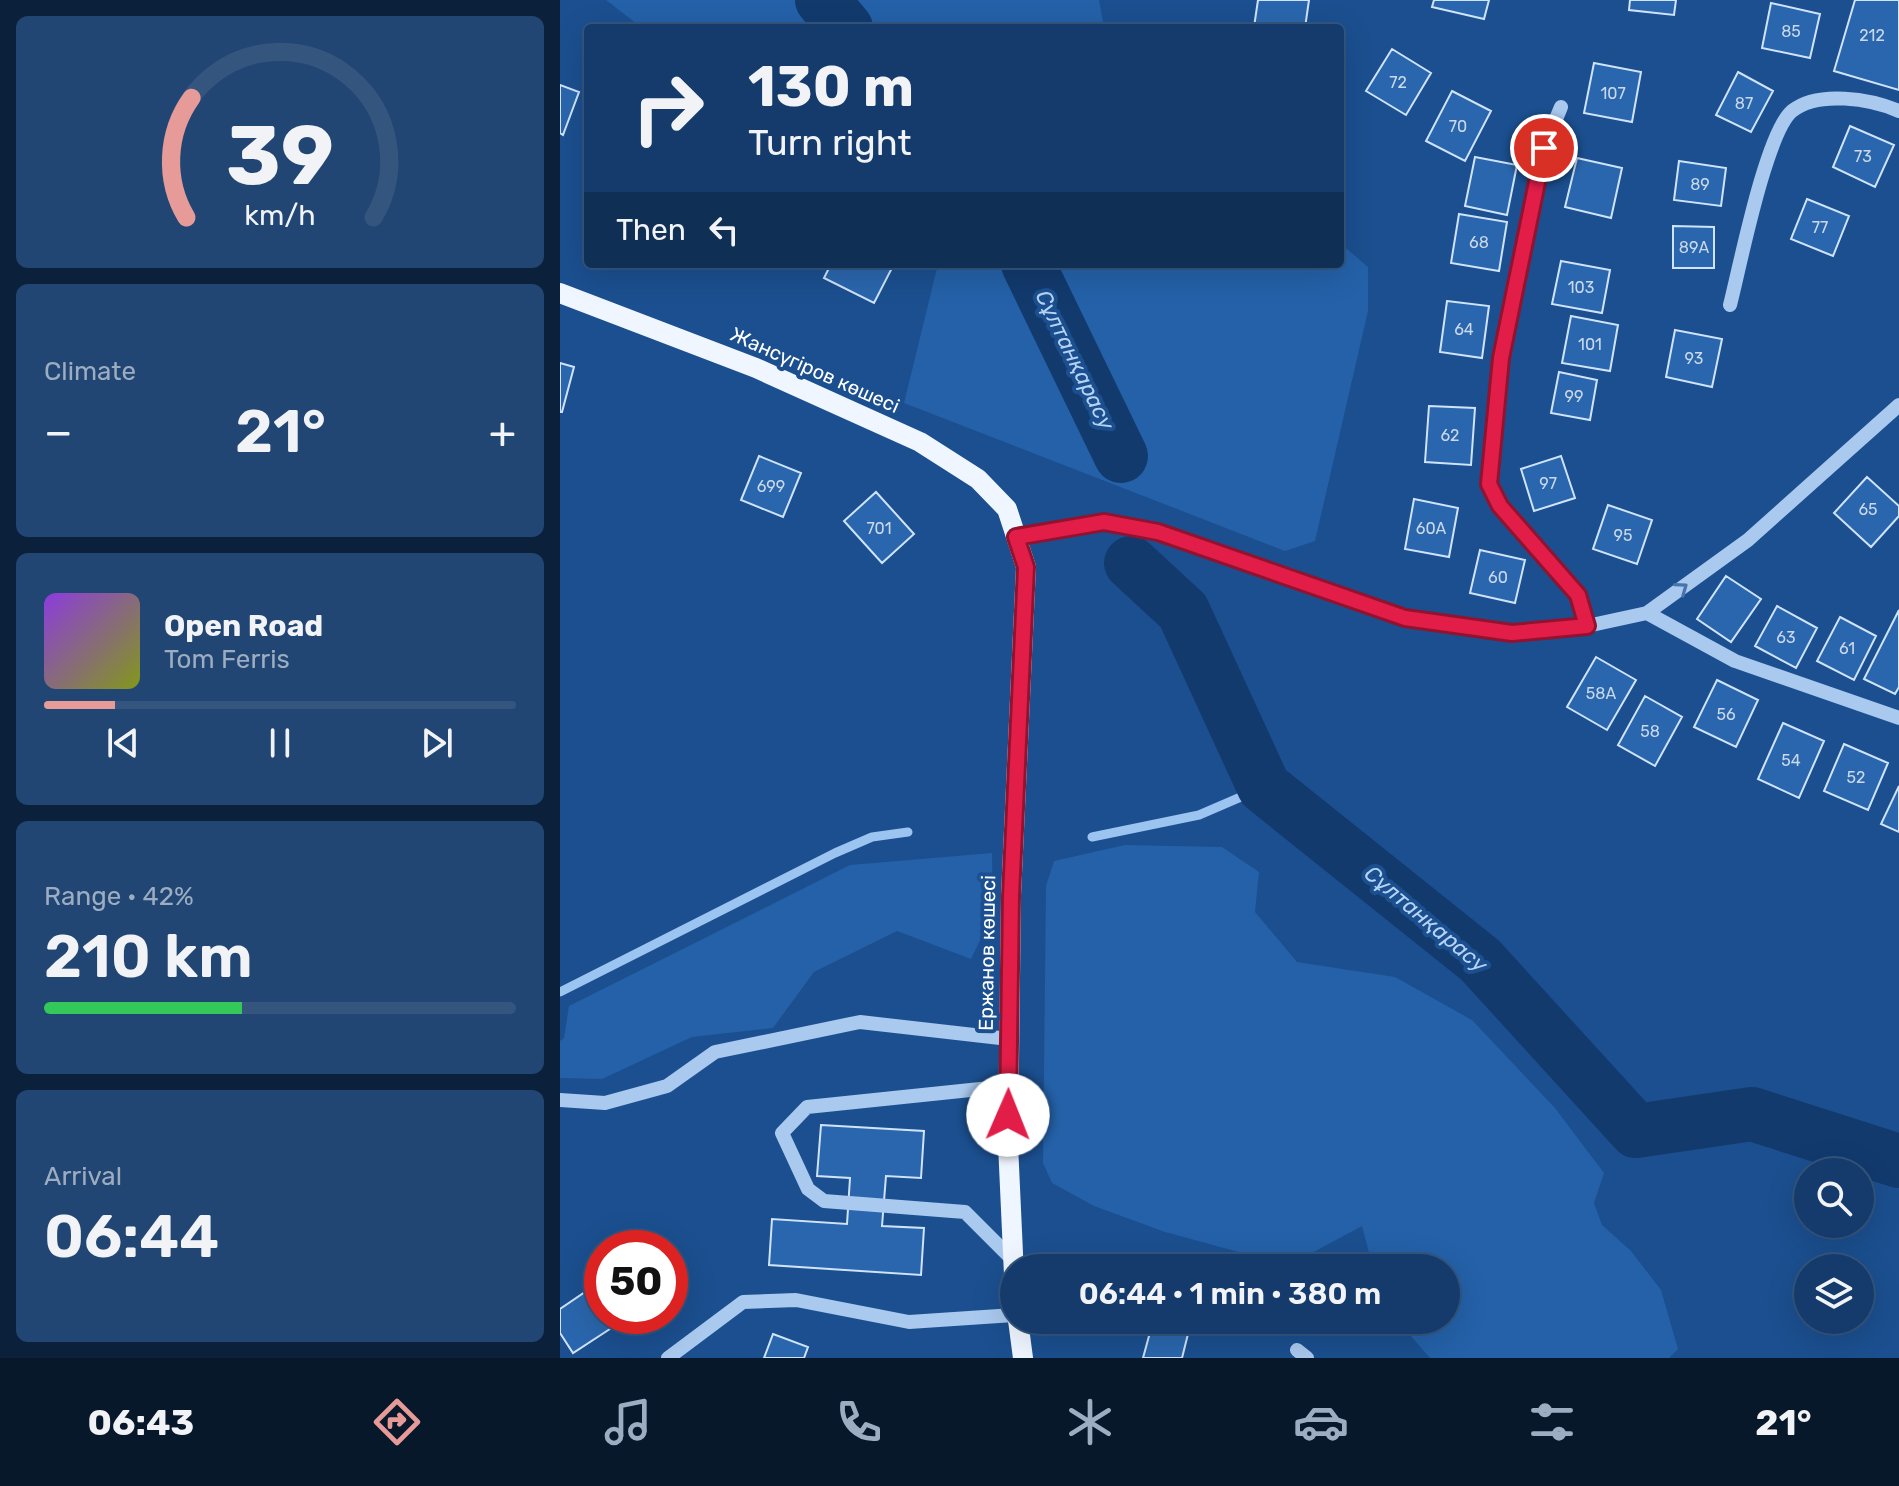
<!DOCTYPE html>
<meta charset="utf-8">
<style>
body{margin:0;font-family:Rubik,sans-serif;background:#214673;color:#f1f3f6;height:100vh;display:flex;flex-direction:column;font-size:30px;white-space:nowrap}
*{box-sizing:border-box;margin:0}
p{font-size:26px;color:#9dadc1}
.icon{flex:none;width:44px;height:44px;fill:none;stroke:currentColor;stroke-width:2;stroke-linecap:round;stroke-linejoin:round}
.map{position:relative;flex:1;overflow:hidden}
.panel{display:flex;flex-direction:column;gap:16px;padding:16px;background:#0b203b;width:560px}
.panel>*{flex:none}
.top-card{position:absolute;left:24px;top:24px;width:760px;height:244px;border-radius:8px;box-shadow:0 8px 32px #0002,0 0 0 2px #33557e;background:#143b6b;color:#f1f3f6;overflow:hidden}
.tools{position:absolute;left:1234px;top:1158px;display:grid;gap:16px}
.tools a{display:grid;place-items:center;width:80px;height:80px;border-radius:50%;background:#143b6b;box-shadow:0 8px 32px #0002,0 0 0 2px #33557e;font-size:40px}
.speed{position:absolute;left:24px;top:1230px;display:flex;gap:16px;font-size:40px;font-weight:700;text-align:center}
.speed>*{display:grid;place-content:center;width:104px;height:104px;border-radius:50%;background:#143b6b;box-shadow:0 8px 32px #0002,0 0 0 2px #33557e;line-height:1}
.speed .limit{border:12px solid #d22;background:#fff;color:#111}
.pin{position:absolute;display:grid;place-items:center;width:68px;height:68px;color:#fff;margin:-34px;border:4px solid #fff;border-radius:50%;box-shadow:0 2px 8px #0007}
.me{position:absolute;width:88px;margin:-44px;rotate:1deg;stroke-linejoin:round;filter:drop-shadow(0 0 6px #0008)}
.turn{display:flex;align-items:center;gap:28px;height:168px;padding:0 32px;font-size:36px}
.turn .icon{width:104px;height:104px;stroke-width:2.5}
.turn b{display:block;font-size:56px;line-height:68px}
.then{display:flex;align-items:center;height:76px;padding:0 32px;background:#0003;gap:16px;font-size:30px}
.big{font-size:60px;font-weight:600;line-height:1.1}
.panel .card{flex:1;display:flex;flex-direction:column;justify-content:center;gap:12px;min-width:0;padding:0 28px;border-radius:12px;background:#214673}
.panel .dial{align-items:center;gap:0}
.dial svg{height:208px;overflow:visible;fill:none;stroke:#33557e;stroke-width:7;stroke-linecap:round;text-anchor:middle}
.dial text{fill:#f1f3f6;stroke:none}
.song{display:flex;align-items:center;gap:24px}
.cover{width:96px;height:96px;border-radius:12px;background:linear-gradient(135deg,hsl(270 70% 55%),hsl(70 70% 35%))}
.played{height:8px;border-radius:4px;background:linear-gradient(90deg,#e69b98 15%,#33557e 15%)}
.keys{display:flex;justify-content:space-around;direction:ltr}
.heat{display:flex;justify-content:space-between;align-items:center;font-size:44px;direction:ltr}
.charge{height:12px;border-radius:6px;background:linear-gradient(90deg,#34c759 42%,#33557e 0)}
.trip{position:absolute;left:440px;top:1254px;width:460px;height:80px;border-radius:40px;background:#143b6b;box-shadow:0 8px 32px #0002,0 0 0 2px #33557e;font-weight:600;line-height:80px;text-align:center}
.tabs{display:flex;height:128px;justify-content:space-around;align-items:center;background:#08182b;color:#9dadc1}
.tabs .icon{width:56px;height:56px}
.tabs .on{color:#e69b98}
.tabs b{font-size:36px;color:#f1f3f6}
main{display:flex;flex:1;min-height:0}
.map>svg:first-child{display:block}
</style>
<main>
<section class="panel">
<div class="card dial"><svg viewBox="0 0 100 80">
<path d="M14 69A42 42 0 1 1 86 69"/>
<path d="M14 69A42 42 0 0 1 16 23" stroke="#e69b98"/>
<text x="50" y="56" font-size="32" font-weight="700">39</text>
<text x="50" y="72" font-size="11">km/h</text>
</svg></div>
<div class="card"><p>Climate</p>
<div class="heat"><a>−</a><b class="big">21°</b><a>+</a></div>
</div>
<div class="card">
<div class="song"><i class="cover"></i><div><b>Open Road</b><p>Tom Ferris</p></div></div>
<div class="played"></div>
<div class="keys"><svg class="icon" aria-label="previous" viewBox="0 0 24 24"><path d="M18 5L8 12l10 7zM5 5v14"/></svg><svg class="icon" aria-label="pause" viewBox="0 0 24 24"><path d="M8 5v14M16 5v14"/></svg><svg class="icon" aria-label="next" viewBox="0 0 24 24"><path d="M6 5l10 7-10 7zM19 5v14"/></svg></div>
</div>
<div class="card"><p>Range · 42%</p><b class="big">210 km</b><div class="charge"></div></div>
<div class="card"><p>Arrival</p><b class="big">06:44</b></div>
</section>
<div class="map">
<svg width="1339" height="1358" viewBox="0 0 1339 1358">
<rect width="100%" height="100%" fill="#1b4f8f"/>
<!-- green -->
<path fill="#2461a8" d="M46,0H539L544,28H82Z
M780,243L808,267V311L755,541L725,551L344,403L378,264H780Z
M565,845L662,847L699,872L695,912L737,962L835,977L912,1020L995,1108L1044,1173L1034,1203L1042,1225L1071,1251L1101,1290L1118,1349L1109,1358H870L837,1320H886V1268H813L802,1226L750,1254H686L605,1232L534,1206L492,1183L483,1163L486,886L494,861Z
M432,853L433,913L411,959L337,931L254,972L213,1028L132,1037L42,1079L0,1078V1041L4,1038L9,1006L290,865Z"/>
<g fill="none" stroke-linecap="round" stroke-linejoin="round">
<!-- stream -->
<path stroke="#9cc4f0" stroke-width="9" d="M532,837L639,815L704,787
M0,992L275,853L312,837L348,832"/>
<!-- river -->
<path stroke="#123a6d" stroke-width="54" d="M262,0L286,28
M468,264L561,456
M571,563L623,611L704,787L920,960L1076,1131L1192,1114L1339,1161"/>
</g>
<!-- building -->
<path fill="#2a66ad" stroke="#cfe3fa" stroke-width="2" d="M698,0H749L745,28L694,27Z
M874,0H929L924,19L872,7Z
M1070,0H1116L1114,15L1069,10Z
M1295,0H1339V90L1274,71Z
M1211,3L1260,14L1250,58L1202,48Z
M832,49L871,73L846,115L806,91Z
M1034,63L1081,72L1072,122L1024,113Z
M1178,72L1213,91L1191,132L1156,115Z
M0,85L19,92L3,135L0,133Z
M892,91L931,111L905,161L866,141Z
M1290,126L1334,145L1315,187L1273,167Z
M915,157L957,165L947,215L905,206Z
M1017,158L1062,168L1051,218L1005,207Z
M1119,161L1166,168L1161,206L1114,200Z
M1247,199L1289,216L1273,256L1231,239Z
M899,214L947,222L939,271L891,263Z
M1113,226L1154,227V268H1113Z
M1001,261L1050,270L1042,313L992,304Z
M271,264H334L314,303L264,278Z
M887,301L929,306L922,358L880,352Z
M1011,316L1058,325L1050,371L1002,363Z
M1115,330L1162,339L1152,387L1106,377Z
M0,363L14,367L2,412H0Z
M999,372L1037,380L1030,420L991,413Z
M869,406L915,408L911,465L865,462Z
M199,456L241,473L223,517L181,500Z
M1001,456L1015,498L974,511L961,469Z
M1307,477L1339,506V516L1311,547L1274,513Z
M316,492L354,534L322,563L284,521Z
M854,499L898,508L889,557L845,549Z
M1048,505L1092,520L1077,564L1033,549Z
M920,550L965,560L955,603L910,593Z
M1166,576L1201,599L1171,642L1137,619Z
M1217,606L1257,628L1236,668L1195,646Z
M1339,610V687L1335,694L1304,679Z
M1280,617L1316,636L1294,680L1257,661Z
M1036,657L1076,680L1047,730L1007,707Z
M1157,680L1198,700L1176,747L1134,727Z
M1085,696L1122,717L1095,766L1058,745Z
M1223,723L1264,741L1239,798L1198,779Z
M1284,744L1328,763L1308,810L1264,791Z
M1339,786V832L1321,824Z
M261,1125L364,1131L361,1178L326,1176L322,1226L364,1228L361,1275L209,1265L212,1219L287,1224L290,1178L257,1176Z
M31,1288L42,1304V1316H50L56,1325L13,1353L0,1333V1309Z
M592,1325L628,1334L622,1358H583Z
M213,1334L248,1347L244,1358H204Z"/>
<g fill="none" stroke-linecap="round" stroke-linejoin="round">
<!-- minor -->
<path stroke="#a9c9ee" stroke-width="14" d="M1001,107L984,148L941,358L929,484L940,506L1018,595L1027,626
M1170,305C1180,266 1206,133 1232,111C1258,90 1311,99 1339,111
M456,537L544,522L598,532L845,618L952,633L1027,626L1087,613L1188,540L1339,405
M1087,613L1175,661L1339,718
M449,1086L247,1107L222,1133L248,1189L264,1201L405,1212L453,1260
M0,1100L45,1103L107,1086L155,1052L300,1022L449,1039
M737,1350L747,1358
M108,1358L183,1302L236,1300L349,1322L454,1315"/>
<!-- major -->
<path stroke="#f0f6ff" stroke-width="20" d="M0,293L196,368L360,442L418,479L447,509L466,567L451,896L448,1144L454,1275
M458,1320L463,1358"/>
</g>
<!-- one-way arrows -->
<defs><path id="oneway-chevron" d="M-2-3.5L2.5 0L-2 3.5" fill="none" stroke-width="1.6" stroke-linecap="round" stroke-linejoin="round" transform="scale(2)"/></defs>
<use stroke="#4674ac" href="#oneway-chevron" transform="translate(1122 588) rotate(-36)"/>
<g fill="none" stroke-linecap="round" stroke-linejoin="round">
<!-- route casing -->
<g stroke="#92132f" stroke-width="20">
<path id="route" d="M448,1115L451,896L466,567L456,537L544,522L598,532L845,618L952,633L1027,626L1018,595L940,506L929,484L941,358L984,148"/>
</g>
<!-- route -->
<use href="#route" stroke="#e11d48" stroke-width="14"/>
</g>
<g text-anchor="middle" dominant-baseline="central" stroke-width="8" stroke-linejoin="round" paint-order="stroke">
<!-- number labels -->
<g font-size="16" fill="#cad9ea">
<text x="1231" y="31">85</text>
<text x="1312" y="35">212</text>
<text x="838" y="82">72</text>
<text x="1053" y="93">107</text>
<text x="1184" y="103">87</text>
<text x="898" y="126">70</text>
<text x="1303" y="156">73</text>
<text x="1140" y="184">89</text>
<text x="1260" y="227">77</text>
<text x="919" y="242">68</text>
<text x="1134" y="247">89А</text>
<text x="1021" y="287">103</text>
<text x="904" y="329">64</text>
<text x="1030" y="344">101</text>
<text x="1134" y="358">93</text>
<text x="1014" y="396">99</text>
<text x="890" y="435">62</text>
<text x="988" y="483">97</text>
<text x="211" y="486">699</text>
<text x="1308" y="509">65</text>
<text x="319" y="528">701</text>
<text x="871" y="528">60А</text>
<text x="1063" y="535">95</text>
<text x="938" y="577">60</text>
<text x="1226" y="637">63</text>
<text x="1287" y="648">61</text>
<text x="1041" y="693">58А</text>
<text x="1166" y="714">56</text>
<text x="1090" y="731">58</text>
<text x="1231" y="760">54</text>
<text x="1296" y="777">52</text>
</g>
<!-- street labels -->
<g font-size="20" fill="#fff" stroke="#1b4f8f">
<text transform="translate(255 370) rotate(24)">Жансүгіров көшесі</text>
<text transform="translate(427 953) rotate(-89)">Ержанов көшесі</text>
</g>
<!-- water labels -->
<g font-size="22" font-style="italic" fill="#b5d3f5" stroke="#1b4f8f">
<text transform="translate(515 360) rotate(64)">Сұлтанқарасу</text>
<text transform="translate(866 919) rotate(40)">Сұлтанқарасу</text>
</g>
</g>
</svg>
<div class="tools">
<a><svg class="icon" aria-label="search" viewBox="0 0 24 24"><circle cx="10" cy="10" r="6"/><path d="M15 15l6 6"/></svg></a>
<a><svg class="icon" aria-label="layers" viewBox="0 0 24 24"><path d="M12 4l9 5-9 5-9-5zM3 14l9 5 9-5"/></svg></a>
</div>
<div class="speed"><div class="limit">50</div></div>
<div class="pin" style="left:984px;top:148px;background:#d93025"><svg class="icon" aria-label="arrive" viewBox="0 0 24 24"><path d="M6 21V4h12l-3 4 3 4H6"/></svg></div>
<svg class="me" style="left:448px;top:1115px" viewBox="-20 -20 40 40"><circle r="19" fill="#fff"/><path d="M0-13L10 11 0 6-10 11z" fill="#e11d48"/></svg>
<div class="trip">06:44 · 1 min · 380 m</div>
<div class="top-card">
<div class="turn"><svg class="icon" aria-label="right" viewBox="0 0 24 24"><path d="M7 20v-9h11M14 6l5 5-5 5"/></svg><div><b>130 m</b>Turn right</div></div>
<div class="then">Then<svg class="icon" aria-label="left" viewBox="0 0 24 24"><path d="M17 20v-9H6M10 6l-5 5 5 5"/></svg></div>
</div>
</div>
</main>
<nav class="tabs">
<b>06:43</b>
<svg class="icon on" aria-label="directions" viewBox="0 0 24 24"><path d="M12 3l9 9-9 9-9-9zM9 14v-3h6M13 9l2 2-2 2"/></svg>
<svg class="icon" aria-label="music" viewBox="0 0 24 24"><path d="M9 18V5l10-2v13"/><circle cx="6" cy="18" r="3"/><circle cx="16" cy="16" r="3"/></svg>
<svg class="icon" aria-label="phone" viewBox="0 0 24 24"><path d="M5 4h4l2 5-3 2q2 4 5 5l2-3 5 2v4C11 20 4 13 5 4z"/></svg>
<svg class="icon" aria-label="climate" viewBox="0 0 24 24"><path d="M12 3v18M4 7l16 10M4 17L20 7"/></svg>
<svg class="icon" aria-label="car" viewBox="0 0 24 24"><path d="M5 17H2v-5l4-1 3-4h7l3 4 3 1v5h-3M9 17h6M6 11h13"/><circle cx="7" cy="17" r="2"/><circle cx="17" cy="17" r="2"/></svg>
<svg class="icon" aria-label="filters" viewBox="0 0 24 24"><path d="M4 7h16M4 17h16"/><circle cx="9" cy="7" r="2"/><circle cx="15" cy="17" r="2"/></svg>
<b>21°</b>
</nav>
